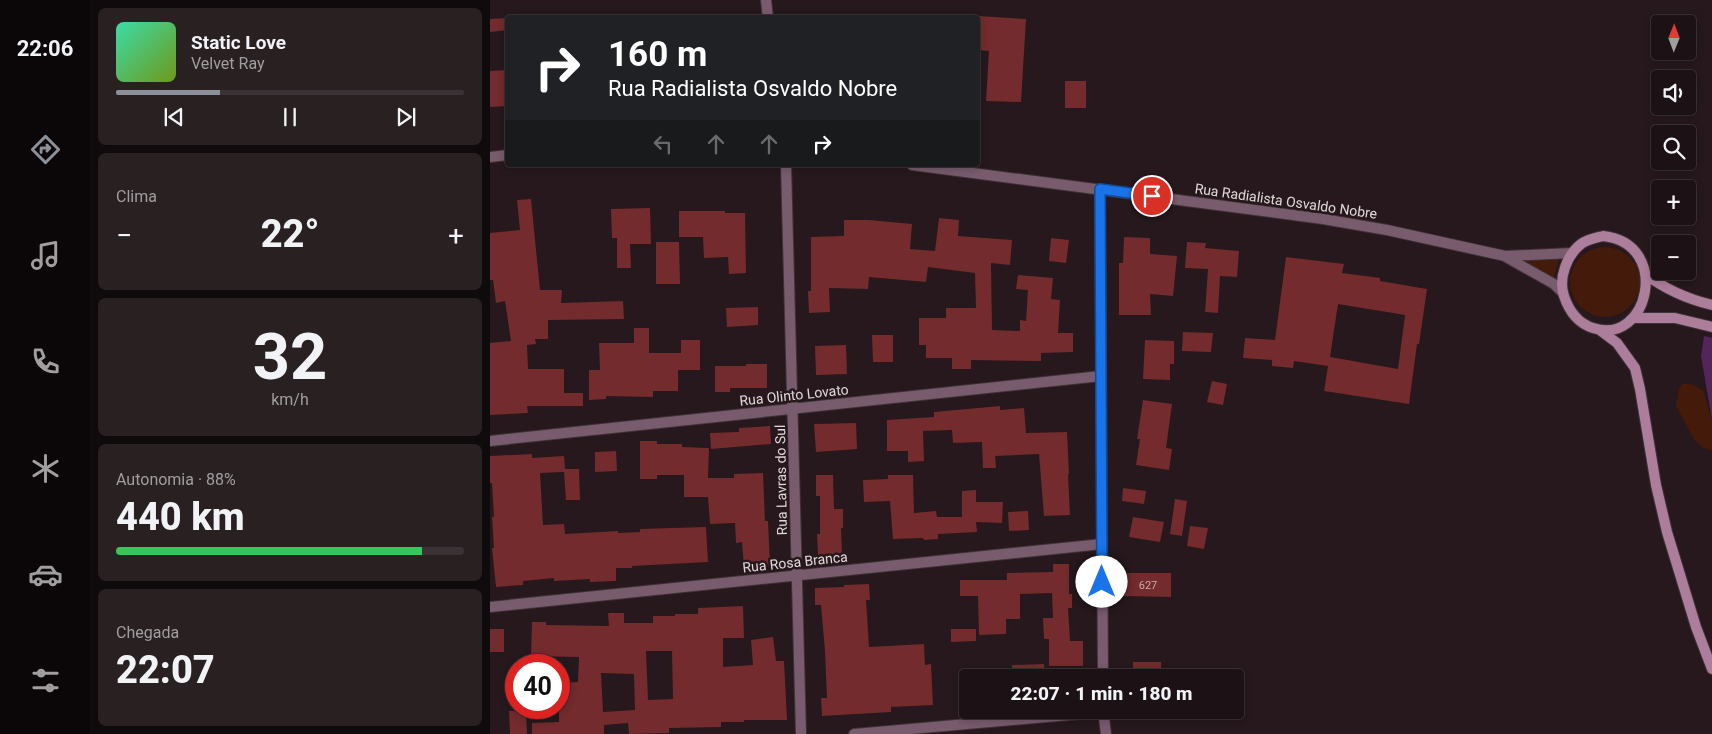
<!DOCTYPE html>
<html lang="pt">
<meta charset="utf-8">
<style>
body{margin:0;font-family:Roboto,sans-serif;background:#292022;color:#f1f3f6;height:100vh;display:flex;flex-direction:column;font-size:19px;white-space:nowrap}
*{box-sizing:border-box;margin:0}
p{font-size:16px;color:#a09ea0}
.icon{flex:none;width:28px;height:28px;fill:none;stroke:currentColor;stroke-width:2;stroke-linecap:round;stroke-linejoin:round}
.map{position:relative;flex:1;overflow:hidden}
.sheet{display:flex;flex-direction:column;gap:8px;padding:8px;background:#0f0a0c;width:400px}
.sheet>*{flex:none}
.hud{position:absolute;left:15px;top:15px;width:475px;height:152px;border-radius:5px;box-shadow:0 2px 8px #0003,0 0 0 1px #3a3234;background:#202124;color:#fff;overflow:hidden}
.needle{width:32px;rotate:1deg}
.controls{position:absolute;left:1161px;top:15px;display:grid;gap:10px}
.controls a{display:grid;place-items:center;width:45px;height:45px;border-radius:5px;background:#1c1215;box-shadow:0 2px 8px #0003,0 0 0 1px #3a3234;font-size:25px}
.speed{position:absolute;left:15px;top:654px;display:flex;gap:10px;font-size:25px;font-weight:700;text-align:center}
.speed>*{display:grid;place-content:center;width:65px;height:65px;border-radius:50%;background:#1c1215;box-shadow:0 2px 8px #0003,0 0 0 1px #3a3234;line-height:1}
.speed .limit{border:8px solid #d22;background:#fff;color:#111}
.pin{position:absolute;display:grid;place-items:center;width:42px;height:42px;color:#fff;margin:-21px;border:2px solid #fff;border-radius:50%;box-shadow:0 1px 5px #0007}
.me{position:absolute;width:55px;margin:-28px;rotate:0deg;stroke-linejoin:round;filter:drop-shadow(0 0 4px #0008)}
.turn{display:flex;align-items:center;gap:18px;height:105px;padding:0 20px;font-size:22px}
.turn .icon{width:65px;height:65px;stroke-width:2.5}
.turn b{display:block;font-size:35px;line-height:42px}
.lanes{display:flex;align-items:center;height:48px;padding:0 20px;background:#0003;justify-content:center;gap:25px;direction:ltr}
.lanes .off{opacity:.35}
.big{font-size:38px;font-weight:800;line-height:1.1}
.sheet .tile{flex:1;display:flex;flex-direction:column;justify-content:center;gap:8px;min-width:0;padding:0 18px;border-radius:8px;background:#292022}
.sheet .dial{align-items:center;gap:0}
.dial b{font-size:65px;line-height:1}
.song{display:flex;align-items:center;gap:15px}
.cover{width:60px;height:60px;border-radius:8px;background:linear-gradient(135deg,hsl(160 70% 55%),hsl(80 70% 35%))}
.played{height:5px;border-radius:2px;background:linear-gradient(90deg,#8c9099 30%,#3a3234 30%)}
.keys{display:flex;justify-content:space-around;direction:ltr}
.heat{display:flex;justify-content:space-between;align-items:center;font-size:28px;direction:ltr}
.charge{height:8px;border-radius:4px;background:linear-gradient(90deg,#34c759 88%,#3a3234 0)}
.trip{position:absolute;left:469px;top:669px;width:285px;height:50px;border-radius:5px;background:#1c1215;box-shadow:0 2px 8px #0003,0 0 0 1px #3a3234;font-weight:800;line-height:50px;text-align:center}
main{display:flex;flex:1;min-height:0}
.tab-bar{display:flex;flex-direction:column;width:90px;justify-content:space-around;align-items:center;background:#0b0708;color:#a09ea0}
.tab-bar .icon{width:35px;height:35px}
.tab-bar .on{color:#8c9099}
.tab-bar b{font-size:22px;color:#f1f3f6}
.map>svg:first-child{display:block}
</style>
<main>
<nav class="tab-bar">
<b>22:06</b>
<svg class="icon on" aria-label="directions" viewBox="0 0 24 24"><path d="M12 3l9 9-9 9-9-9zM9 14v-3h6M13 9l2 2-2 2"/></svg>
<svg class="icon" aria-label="music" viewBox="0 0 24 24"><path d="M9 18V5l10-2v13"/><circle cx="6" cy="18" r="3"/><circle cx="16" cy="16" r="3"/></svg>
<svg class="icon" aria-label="phone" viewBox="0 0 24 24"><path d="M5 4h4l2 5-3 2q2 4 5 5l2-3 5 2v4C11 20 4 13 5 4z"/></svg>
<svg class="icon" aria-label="climate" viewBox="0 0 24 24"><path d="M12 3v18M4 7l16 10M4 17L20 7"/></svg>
<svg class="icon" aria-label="car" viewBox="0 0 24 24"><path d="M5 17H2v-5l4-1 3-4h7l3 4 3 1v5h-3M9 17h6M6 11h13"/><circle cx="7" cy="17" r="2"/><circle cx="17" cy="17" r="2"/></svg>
<svg class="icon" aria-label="filters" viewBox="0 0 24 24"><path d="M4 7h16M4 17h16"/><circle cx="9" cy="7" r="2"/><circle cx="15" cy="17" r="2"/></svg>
</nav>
<section class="sheet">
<div class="tile">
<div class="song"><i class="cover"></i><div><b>Static Love</b><p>Velvet Ray</p></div></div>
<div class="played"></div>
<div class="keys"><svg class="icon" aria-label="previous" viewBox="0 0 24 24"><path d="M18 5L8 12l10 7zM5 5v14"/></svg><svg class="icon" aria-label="pause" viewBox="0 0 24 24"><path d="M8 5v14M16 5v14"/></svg><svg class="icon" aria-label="next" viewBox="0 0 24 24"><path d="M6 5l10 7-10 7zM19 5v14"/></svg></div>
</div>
<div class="tile"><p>Clima</p>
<div class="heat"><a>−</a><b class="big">22°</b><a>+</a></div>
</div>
<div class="tile dial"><b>32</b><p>km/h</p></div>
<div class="tile"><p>Autonomia · 88%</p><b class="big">440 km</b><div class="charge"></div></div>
<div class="tile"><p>Chegada</p><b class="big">22:07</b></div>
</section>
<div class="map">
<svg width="1222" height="734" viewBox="0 0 1222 734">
<rect width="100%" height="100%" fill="#26181c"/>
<!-- green -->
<path fill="#441a0a" d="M1080 282a35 35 0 1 1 70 0a35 35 0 1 1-70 0Z
M1069,258L1064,277L1032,259Z
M1192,384H1201L1213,390L1222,420V451L1212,447L1205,441L1186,406L1189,388Z"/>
<!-- water -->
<path fill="#53265b" d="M1214,336L1222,338V420L1211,356Z"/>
<!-- building -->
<path fill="#732b2d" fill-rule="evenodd" d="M488,16L536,19L531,102L496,101L499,51L488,50Z
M18,18V30L0,32V19Z
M18,70V106L0,107V71Z
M575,81H596V108H575Z
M41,199L50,290H72L71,303L133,301L134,319L58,320V339H45L46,344L37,345L38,369H74V393H93V406H37L38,413L0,415V343L21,341L15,301L6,303L3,280H0V233L30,230L27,200Z
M160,208L161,244H140L141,268H127V238H122L121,209Z
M189,211H235V213H255L256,273L239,274L238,257L214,258L213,237H189Z
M449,218L469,220L468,236L522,240L520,265L501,263L502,330L530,331V320L536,321L538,290L526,289L528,275L563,278L561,299L570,300L568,333H583V352L551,353V361L481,360V369H462V358H436V345H429V318H456V308H486L485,273L438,267L436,282L379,277L378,289L339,288L340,312L319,313L318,291H321V237L354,236V220H379L422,224L420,249L445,251Z
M634,237L660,238V254L687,256L683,296L660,294L661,315H629V263H633Z
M561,238L579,240L576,263L559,261Z
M166,242H189L190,284H166Z
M697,242L716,243L715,248L749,251L747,277L730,276L728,313L715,312L718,269L695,268Z
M796,257L854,264L852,273L890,278V281L937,289L929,344H927L919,404L834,391L838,366L804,361L803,368L782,366V360L753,358L755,338L785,340ZM848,304L915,315L908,369L840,357Z
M268,307V325L237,327L236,308Z
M144,328H159V353H191V340H210V370H188V391H163V397L116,396V399L99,400V370H110L109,343H144Z
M693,332L723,333L721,352L692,351Z
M382,335H403V362H383Z
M655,340L684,341V364H680V380L653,379Z
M356,345L357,374L326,375L325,346Z
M256,364H277V388H240V392H225V366H256Z
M722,381L737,384L733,405L717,402Z
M653,400L682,404L676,448L682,449L679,470L646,465L650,439H647Z
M510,406V410L534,408L536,433L577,432L579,474H578L580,515L554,516L549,454L505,456L506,468H493L492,442L463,443L462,430L433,431L434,461L418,462V451H397V420L444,417V412Z
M366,423L367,449L326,452L324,424Z
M280,426L281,444L221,449L220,433L249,432V428Z
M150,441H167V444H192V447L219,448L218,478H244V474L273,473L275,521H278L280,565L254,567L252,542L246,543L245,523L220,524L218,497H194V475H167V479H150Z
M126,451L127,471L105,472V452Z
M42,454V458L74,456L75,469H89L90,500H76L74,472L50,473L53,525L74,524L75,534L128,531V533L150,532V529L216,527L218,562L142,566V568H126V581L100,582V579L64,581V578L33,581V585L6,587L2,548H4L2,517H4L2,483H0V456Z
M326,475H343L344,509H353V528H351L352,555L328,556L327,534H330V496H326Z
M398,475H423L424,513L446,511L447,517H472V491L486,490V502H513L512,523L486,522L487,532L448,534V539L434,540L433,538L403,539L400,501L374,502L373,480L398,479Z
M633,488L656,491L654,504L632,501Z
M685,499L697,501L692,536L680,534Z
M538,511L539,530L519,531L518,512Z
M643,517L674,522L670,542L639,537Z
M700,526L718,528L714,549L697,546Z
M563,564H579V594H582V608H578L580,641H593V666H559V639H554L553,618H563L562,593L530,594V619H516V634L489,635L488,596H470V580H517V573L563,572Z
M634,573H681V597L634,596Z
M379,584L380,600H376L379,647L434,644L435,665L441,664L443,705L401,707V712L332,716L331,698H337L335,651L331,605H325V588L354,587V585Z
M253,606L254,638H233V667L263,665L261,640L283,637L286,661H294L297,720H254V722H231V727L179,728V733L139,734L138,723L114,725V734H42V723L69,722V683L88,682L89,657L41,656L42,622H56V625L119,626L118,613H134V623H163V616H185V614H208V608ZM156,651H182L183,699L158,700ZM111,673L144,674L145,710L113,712Z
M0,629H14V652H0Z
M461,629H486V641L461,642Z
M643,662H671V678H643Z
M554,664L555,678H522V665Z
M19,711H36L37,734H20Z"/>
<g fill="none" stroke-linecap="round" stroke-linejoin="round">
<!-- minor casing -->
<g stroke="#403336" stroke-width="12">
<path id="minor" d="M296,165L311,734
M0,441L611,376
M0,607L612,544
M364,734L613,712"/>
</g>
<!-- tertiary casing -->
<g stroke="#403336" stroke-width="12">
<path id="tertiary" d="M276,0L278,18
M0,157L18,155
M422,165L833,219L897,230L1015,256L1082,253
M610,189L613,678
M1016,257L1064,284L1073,293
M613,710L616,734"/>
</g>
<!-- secondary casing -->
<g stroke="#403336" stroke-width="12">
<path id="secondary" d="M1113,236C1182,243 1159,347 1103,328C1087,323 1079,311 1074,296C1068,278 1077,255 1091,244C1098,239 1105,238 1113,236Z
M1155,274C1175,289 1197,299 1222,305
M1143,318H1185L1222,327
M1111,331L1127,343L1145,368L1150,389L1166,485L1177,532L1206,627L1222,669"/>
</g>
<!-- minor -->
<use href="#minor" stroke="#785b6d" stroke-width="10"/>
<!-- tertiary -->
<use href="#tertiary" stroke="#785b6d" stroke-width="10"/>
<!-- secondary -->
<use href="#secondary" stroke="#ac7e9b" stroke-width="10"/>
</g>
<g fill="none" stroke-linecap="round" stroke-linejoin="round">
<!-- route casing -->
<g stroke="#114b97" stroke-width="12">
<path id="route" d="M612,582L610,189L662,196"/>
</g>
<!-- route -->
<use href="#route" stroke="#1a73e8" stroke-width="9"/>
</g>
<g text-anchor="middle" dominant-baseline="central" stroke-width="5" stroke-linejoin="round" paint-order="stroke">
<!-- number labels -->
<g font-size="11" fill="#c5acae">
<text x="658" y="585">627</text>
</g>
<!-- street labels -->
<g font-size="14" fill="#e0d7d9" stroke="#26181c">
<text transform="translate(796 201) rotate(8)">Rua Radialista Osvaldo Nobre</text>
<text transform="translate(304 395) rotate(-6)">Rua Olinto Lovato</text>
<text transform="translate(291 480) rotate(-91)">Rua Lavras do Sul</text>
<text transform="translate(305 562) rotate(-6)">Rua Rosa Branca</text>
</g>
</g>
</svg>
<div class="controls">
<a><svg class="needle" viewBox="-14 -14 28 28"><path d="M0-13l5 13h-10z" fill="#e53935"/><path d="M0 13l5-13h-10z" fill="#a09ea0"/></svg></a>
<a><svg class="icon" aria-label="sound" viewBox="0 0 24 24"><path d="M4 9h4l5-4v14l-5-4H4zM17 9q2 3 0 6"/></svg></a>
<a><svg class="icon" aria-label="search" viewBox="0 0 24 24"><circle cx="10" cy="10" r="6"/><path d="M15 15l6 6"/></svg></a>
<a>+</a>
<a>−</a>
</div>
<div class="speed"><div class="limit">40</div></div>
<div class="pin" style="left:662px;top:196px;background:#d93025"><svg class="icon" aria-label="arrive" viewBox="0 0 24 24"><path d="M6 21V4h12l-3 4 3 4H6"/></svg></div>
<svg class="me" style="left:612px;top:582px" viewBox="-20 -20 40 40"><circle r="19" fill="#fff"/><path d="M0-13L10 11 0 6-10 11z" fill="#1a73e8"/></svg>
<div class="trip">22:07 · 1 min · 180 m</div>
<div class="hud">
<div class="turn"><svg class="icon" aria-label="right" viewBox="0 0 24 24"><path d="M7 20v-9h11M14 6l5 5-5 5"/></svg><div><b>160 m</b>Rua Radialista Osvaldo Nobre</div></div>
<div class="lanes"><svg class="icon off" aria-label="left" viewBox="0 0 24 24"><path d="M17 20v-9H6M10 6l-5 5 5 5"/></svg><svg class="icon off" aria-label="ahead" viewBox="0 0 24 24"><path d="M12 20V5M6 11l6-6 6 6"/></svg><svg class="icon off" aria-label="ahead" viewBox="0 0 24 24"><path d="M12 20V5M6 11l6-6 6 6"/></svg><svg class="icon" aria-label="right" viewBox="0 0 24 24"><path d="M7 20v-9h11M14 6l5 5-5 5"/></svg></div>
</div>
</div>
</main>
